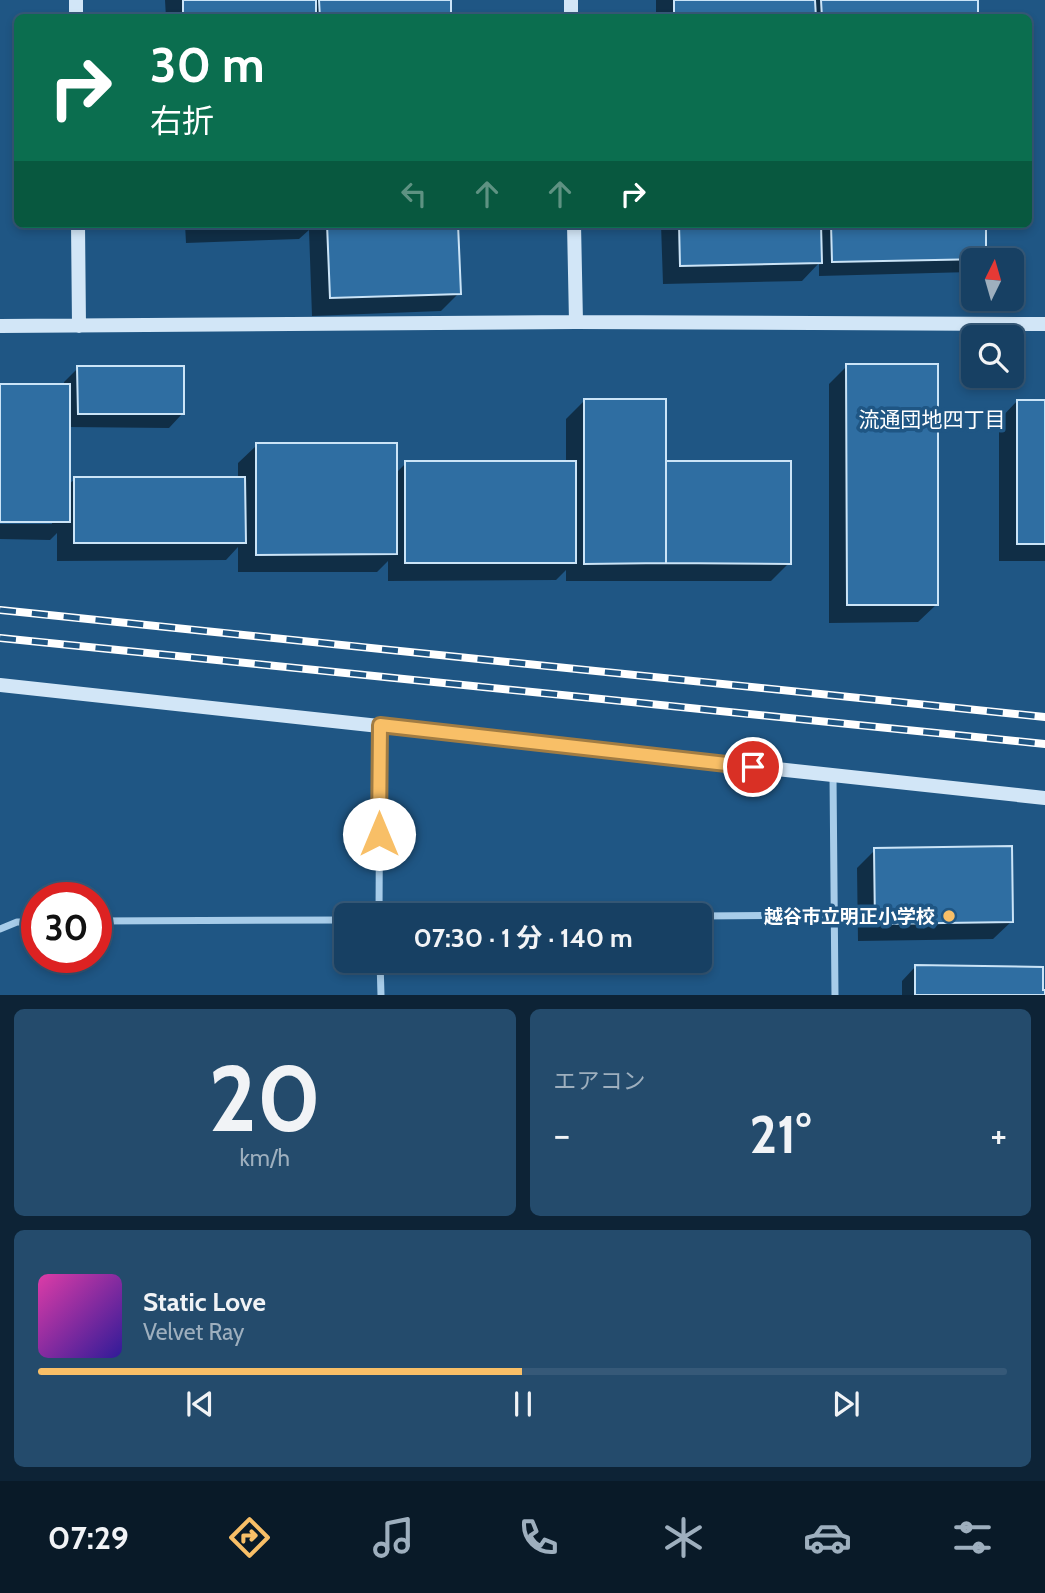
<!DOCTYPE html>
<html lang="ja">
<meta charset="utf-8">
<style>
body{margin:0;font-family:Cabin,"Noto Sans JP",sans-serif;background:#244b6c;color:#f1f3f6;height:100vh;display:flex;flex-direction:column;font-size:26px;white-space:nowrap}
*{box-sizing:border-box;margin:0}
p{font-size:23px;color:#9eafbe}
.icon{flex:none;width:38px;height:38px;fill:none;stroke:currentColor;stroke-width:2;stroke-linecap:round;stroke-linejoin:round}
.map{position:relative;height:995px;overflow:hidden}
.side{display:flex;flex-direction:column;gap:14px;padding:14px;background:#0d2336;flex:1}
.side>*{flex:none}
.hud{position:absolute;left:14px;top:14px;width:1018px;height:214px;border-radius:10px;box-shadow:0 4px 10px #0003,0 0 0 2px #365978;background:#0b6e4f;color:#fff;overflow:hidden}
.needle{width:46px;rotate:5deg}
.buttons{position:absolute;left:961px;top:248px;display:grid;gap:14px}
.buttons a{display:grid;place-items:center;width:63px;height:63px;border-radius:10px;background:#174063;box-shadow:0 4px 10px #0003,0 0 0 2px #365978;font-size:35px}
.speed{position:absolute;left:21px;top:882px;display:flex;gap:14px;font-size:35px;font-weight:700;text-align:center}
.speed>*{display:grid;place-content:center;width:91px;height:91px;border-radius:50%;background:#174063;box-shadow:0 4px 10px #0003,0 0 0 2px #365978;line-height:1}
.speed .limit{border:10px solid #d22;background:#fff;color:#111}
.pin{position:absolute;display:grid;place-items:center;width:60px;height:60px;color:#fff;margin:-30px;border:4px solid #fff;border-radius:50%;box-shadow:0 2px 7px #0007}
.me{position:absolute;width:77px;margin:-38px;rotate:0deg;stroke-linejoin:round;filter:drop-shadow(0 0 5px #0008)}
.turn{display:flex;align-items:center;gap:24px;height:147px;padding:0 21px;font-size:32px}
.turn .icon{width:91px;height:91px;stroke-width:2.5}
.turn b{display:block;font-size:49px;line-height:60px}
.lanes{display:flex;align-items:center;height:66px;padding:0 21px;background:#0003;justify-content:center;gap:35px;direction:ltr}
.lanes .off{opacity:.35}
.big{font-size:52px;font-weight:700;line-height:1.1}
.side .tile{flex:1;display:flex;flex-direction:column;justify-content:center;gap:10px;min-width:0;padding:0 24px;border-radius:10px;background:#244b6c}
.side .dial{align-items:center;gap:0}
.dial b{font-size:91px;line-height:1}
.song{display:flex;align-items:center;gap:21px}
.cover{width:84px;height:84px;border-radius:10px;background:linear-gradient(135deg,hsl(320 70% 55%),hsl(250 70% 35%))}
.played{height:7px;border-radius:4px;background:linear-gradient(90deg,#f8bf67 50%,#365978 50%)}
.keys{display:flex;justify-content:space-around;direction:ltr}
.heat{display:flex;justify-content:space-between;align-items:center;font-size:38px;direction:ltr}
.side .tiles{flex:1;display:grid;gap:14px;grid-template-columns:1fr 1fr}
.tile:last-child{grid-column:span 2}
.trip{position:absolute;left:334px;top:903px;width:378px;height:70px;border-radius:10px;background:#174063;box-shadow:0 4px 10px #0003,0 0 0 2px #365978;font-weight:700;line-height:70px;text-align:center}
.dock{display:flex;height:112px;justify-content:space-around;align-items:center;background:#091a28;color:#9eafbe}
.dock .icon{width:49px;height:49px}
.dock .selected{color:#f8bf67}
.dock b{font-size:32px;color:#f1f3f6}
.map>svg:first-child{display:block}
</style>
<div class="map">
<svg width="1045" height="995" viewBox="0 0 1045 995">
<rect width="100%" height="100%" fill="#1f5684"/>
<!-- shadow -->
<path fill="#0007" d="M165,0H449V18H166Z
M656,0H976V18H656Z
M185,224H457L459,293L441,311L312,316L309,230L299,239L186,243Z
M661,224H819V232L828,224H984L985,258L982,261H973V270L971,272L819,276V263L802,281L663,284Z
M847,366L937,604L918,622L829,623V384Z
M78,368L182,414L169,428L68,427V485L75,479H238V463L257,445L395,474L406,463H566V419L584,401L789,563L771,581H566V570L556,580L388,581V561L377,572H238V547L226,560L57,561V533L50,540L0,539V524H52V520H0V385L64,386V382Z
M1017,401H1045V561H999V420Z
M875,850L1012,921L993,939L858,941L857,868Z
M915,967L1045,992V995H902V981Z"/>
<!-- building -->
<path fill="#2f6ea2" stroke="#cbe4f7" stroke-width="2" d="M183,0H316V18H183Z
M319,0H451V18H320Z
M674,0H815L816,18H674Z
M821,0H978V18H822Z
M327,224H458L461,294L330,298Z
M679,224H821L822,263L680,266Z
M831,224H986V259L832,262Z
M846,364H938V605H847Z
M77,366H184V414H78Z
M0,384H70V522H0Z
M584,399H666V563L584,564Z
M1017,400H1045V544H1017Z
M256,443H397V554L256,555Z
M405,461H576V563H405Z
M666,461H791V564L666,563Z
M74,477H245L246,543H74Z
M1012,846L1013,922L875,924L874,848Z
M915,965L1043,967V990H1045V995H915Z"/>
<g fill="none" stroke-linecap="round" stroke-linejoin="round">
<!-- street -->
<path stroke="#a7cce9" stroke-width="7" d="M833,776L835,995
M379,915L380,725
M700,916L833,915
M96,921L346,920
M0,929L17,922H37
M380,961L381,995"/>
<!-- secondary -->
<path stroke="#d2e6f7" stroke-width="14" d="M76,0V18
M571,0V18
M78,224L79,326
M574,224L576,322
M0,326L576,322L1045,324
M0,685L1045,798"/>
<!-- rail casing -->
<g stroke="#fff" stroke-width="8">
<path id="rail" d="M0,610L1045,717
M0,638L1045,744"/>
</g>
<!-- rail -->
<use href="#rail" stroke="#1f5684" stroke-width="5" stroke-dasharray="16" stroke-linecap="butt"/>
</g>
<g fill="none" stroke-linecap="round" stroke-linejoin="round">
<!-- route casing -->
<g stroke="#a17c43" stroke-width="18">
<path id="route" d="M379,834L380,725L753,767"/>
</g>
<!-- route -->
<use href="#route" stroke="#f8bf67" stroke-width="12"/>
</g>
<!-- markers -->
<circle fill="#f8bf67" stroke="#1f5684" stroke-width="2.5" cx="949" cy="916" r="7"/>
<g text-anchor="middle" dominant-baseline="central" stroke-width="7" stroke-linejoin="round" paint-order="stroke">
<!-- poi labels -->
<g font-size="19" font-weight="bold" fill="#fff" stroke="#1f5684" text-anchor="end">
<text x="935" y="916">越谷市立明正小学校</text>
</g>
<!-- neighbourhood labels -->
<g font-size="21" fill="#fff" stroke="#1f5684">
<text x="932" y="419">流通団地四丁目</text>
</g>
</g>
</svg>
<div class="buttons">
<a><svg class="needle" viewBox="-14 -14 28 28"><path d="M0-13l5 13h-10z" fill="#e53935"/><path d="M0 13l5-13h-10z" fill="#9eafbe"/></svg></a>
<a><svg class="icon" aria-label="search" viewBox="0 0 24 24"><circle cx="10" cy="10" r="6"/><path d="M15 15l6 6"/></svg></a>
</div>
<div class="speed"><div class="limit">30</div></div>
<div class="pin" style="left:753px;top:767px;background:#d93025"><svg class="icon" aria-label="arrive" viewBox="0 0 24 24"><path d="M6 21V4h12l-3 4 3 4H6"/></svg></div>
<svg class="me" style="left:379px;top:834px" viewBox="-20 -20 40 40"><circle r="19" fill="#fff"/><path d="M0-13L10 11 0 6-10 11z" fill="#f8bf67"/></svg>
<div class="trip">07:30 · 1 分 · 140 m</div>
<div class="hud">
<div class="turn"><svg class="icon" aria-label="right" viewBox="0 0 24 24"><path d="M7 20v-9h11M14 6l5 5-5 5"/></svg><div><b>30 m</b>右折</div></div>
<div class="lanes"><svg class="icon off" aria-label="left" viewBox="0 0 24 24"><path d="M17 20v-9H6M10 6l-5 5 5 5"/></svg><svg class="icon off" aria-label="ahead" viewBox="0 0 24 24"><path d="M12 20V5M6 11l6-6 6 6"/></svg><svg class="icon off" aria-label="ahead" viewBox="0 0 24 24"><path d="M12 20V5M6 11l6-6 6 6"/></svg><svg class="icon" aria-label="right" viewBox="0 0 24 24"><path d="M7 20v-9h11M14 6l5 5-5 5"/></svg></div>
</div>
</div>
<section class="side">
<div class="tiles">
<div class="tile dial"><b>20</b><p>km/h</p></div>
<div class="tile"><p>エアコン</p>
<div class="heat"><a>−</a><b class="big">21°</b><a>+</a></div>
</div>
<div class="tile">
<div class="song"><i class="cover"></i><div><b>Static Love</b><p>Velvet Ray</p></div></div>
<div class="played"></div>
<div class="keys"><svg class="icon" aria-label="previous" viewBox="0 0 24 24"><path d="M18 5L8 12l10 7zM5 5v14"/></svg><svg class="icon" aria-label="pause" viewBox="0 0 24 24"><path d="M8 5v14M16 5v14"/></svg><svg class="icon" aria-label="next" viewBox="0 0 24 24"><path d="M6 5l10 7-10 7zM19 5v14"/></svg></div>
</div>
</div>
</section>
<nav class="dock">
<b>07:29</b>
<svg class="icon selected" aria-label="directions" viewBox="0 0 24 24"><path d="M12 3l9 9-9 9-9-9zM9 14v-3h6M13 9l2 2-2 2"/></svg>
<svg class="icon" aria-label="music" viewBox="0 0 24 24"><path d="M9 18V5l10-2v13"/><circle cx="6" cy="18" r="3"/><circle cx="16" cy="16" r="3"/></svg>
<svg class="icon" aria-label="phone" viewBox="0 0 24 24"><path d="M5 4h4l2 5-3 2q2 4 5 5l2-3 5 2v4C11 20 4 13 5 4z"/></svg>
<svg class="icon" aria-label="climate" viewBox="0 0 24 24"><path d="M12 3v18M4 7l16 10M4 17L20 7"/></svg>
<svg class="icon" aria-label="car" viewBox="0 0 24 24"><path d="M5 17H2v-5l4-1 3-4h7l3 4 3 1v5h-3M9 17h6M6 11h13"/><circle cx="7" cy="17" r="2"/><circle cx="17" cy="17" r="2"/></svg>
<svg class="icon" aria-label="filters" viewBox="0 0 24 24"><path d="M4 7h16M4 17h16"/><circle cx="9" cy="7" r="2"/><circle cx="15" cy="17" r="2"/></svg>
</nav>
